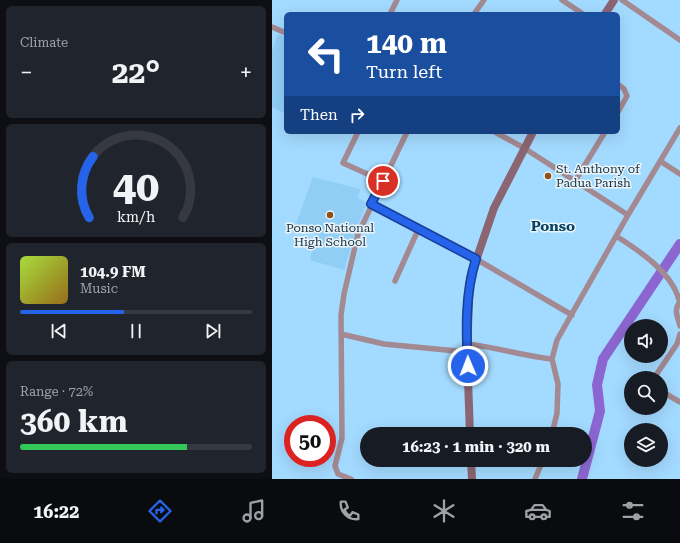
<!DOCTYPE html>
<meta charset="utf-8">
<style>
body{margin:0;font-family:"Roboto Serif",serif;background:#20242c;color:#f1f3f6;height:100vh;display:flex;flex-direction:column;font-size:15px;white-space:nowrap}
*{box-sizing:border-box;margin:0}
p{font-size:13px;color:#9ea1a6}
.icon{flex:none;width:22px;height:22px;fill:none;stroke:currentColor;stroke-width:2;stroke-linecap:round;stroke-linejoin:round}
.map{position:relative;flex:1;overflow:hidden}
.details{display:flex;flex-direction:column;gap:6px;padding:6px;background:#0d0f14;width:272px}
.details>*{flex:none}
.hud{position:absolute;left:12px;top:12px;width:336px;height:122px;border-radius:6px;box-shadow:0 4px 16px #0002;background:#1a4fa0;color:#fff;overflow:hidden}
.buttons{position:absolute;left:352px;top:319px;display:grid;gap:8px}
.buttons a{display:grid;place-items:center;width:44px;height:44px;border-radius:50%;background:#171b24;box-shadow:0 4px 16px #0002;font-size:20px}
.speed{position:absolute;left:12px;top:415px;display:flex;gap:8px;font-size:20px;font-weight:700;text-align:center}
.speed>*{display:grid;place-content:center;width:52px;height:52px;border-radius:50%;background:#171b24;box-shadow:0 4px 16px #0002;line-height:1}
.speed .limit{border:6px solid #d22;background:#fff;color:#111}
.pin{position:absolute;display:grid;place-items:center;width:34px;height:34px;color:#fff;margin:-17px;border:2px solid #fff;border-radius:50%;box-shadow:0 1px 4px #0007}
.me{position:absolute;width:44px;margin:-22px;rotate:359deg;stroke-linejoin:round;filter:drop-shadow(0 0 3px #0008)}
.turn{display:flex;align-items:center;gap:14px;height:84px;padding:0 16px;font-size:18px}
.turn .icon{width:52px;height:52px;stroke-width:2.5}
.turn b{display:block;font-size:28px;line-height:34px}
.then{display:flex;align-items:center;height:38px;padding:0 16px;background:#0003;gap:8px;font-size:15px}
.big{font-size:30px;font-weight:700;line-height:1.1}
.details .card{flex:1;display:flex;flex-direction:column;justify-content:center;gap:6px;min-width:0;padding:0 14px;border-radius:6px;background:#20242c}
.details .dial{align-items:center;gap:0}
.dial svg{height:104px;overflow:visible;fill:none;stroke:#363941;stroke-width:7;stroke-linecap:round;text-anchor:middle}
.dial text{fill:#f1f3f6;stroke:none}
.song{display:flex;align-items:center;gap:12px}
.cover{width:48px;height:48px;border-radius:6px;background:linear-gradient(135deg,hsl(80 70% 55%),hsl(40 70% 35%))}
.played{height:4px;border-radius:2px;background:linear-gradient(90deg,#2563eb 45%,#363941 45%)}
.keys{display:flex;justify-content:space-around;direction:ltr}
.heat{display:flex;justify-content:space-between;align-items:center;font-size:22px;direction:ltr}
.charge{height:6px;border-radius:3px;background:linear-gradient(90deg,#34c759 72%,#363941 0)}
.trip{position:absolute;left:88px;top:427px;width:232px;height:40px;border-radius:20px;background:#171b24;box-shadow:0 4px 16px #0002;font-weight:700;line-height:40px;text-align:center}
.menu{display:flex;height:64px;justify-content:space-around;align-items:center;background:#090b0e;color:#9ea1a6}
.menu .icon{width:28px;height:28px}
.menu .selected{color:#2563eb}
.menu b{font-size:18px;color:#f1f3f6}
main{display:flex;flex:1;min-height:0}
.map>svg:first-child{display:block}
</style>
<main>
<section class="details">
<div class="card"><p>Climate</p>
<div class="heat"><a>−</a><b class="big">22°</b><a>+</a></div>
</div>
<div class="card dial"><svg viewBox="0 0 100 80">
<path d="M14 69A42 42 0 1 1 86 69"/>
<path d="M14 69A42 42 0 0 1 17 22" stroke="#2563eb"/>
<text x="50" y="56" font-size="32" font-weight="700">40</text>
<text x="50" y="72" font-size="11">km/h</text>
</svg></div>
<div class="card">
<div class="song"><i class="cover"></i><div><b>104.9 FM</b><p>Music</p></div></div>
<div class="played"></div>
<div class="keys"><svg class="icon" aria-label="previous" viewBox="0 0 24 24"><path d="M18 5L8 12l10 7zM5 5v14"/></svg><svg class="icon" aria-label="pause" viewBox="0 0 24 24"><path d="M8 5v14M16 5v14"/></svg><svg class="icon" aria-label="next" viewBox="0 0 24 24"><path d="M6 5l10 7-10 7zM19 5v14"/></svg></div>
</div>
<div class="card"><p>Range · 72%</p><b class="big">360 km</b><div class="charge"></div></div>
</section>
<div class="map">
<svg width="408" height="479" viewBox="0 0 408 479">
<rect width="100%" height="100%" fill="#a3daff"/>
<!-- built -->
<path fill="#90cef6" d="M6,34L14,37V114L0,107V51Z
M41,177L88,189L86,198L95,203L85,227L72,270L38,260L44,234L23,227Z"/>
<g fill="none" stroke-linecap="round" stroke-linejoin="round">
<!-- river -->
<path stroke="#8b66d0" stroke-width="10" d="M310,479L328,411L325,385L331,359L408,244"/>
<!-- street -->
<path stroke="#a38991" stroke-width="5.5" d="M290,0L311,14
M350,0L408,40
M118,14L125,0
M202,14L212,0
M0,27L14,33
M346,84L352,89L355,96L346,112
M86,132L71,163L111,181
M223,132L252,148L356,215
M388,161L408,174
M303,181L333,132
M99,204L204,259L300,315
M344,236C368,251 404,275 408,305
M123,281L146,230
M408,302C401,310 406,317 408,326
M69,334L112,344L195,352
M195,344C224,347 251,356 280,359
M382,378L405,344L408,334
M389,391L408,402
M280,434L285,413L286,384L280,359L285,340L356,215L408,128
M79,479L66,474L63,466L70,438L69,315L72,294L86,234L135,132
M263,479L271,460"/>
<!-- secondary -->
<path stroke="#8b6572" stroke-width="8" d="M333,14L342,0
M198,434L195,352L198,278L222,208L261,132
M199,460L200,479"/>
</g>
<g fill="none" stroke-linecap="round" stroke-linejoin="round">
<!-- route casing -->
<g stroke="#184099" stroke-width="10">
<path id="route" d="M111,181L99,204L204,259C193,293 194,330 196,366"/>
</g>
<!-- route -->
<use href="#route" stroke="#2563eb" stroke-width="7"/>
</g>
<!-- markers -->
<g fill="#905119" stroke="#eaf5fc" stroke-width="1.5">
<circle cx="276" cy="176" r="4"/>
<circle cx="58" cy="215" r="4"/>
</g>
<g text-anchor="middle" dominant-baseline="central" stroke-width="3" stroke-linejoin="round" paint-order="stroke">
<!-- poi labels -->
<g font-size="12" fill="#152b39" stroke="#eaf5fc" text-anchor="start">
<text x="284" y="169">St. Anthony of<tspan x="284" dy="14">Padua Parish</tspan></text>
<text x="58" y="228" text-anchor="middle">Ponso National<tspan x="58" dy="14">High School</tspan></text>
</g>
<!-- quarter labels -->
<g font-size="14" font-weight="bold" fill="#064361" stroke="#eaf5fc">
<text x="281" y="226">Ponso</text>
</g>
</g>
</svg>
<div class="buttons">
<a><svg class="icon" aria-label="sound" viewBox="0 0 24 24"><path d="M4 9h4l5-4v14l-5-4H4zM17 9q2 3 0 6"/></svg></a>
<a><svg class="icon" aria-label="search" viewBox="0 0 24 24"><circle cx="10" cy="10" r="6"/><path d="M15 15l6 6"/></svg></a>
<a><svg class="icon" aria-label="layers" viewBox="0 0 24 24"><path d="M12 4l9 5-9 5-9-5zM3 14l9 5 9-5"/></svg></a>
</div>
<div class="speed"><div class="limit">50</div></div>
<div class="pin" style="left:111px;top:181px;background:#d93025"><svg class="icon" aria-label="arrive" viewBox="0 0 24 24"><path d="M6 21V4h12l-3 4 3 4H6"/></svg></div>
<svg class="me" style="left:196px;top:366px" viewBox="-20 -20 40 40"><circle r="17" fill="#2563eb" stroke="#fff" stroke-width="3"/><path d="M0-11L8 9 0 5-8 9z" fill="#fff"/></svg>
<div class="trip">16:23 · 1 min · 320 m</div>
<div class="hud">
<div class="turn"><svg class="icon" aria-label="left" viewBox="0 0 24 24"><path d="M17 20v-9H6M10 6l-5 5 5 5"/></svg><div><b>140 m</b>Turn left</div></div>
<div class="then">Then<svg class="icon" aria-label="right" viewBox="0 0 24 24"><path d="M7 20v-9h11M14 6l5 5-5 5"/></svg></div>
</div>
</div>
</main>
<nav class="menu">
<b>16:22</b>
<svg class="icon selected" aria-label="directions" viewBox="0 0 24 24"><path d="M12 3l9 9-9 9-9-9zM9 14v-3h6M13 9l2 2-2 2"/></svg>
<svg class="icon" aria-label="music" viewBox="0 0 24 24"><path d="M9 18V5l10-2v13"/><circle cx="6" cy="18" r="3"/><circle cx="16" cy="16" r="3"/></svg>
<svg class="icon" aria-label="phone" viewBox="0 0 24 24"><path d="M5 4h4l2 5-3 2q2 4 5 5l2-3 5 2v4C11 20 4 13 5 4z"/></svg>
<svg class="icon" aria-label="climate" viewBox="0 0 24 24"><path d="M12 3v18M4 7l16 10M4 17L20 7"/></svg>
<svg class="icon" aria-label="car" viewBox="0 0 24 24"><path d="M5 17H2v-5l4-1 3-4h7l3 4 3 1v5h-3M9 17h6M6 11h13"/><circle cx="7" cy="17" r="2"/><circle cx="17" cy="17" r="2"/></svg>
<svg class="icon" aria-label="filters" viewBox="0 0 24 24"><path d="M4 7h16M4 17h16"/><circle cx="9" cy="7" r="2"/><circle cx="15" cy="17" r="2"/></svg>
</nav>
